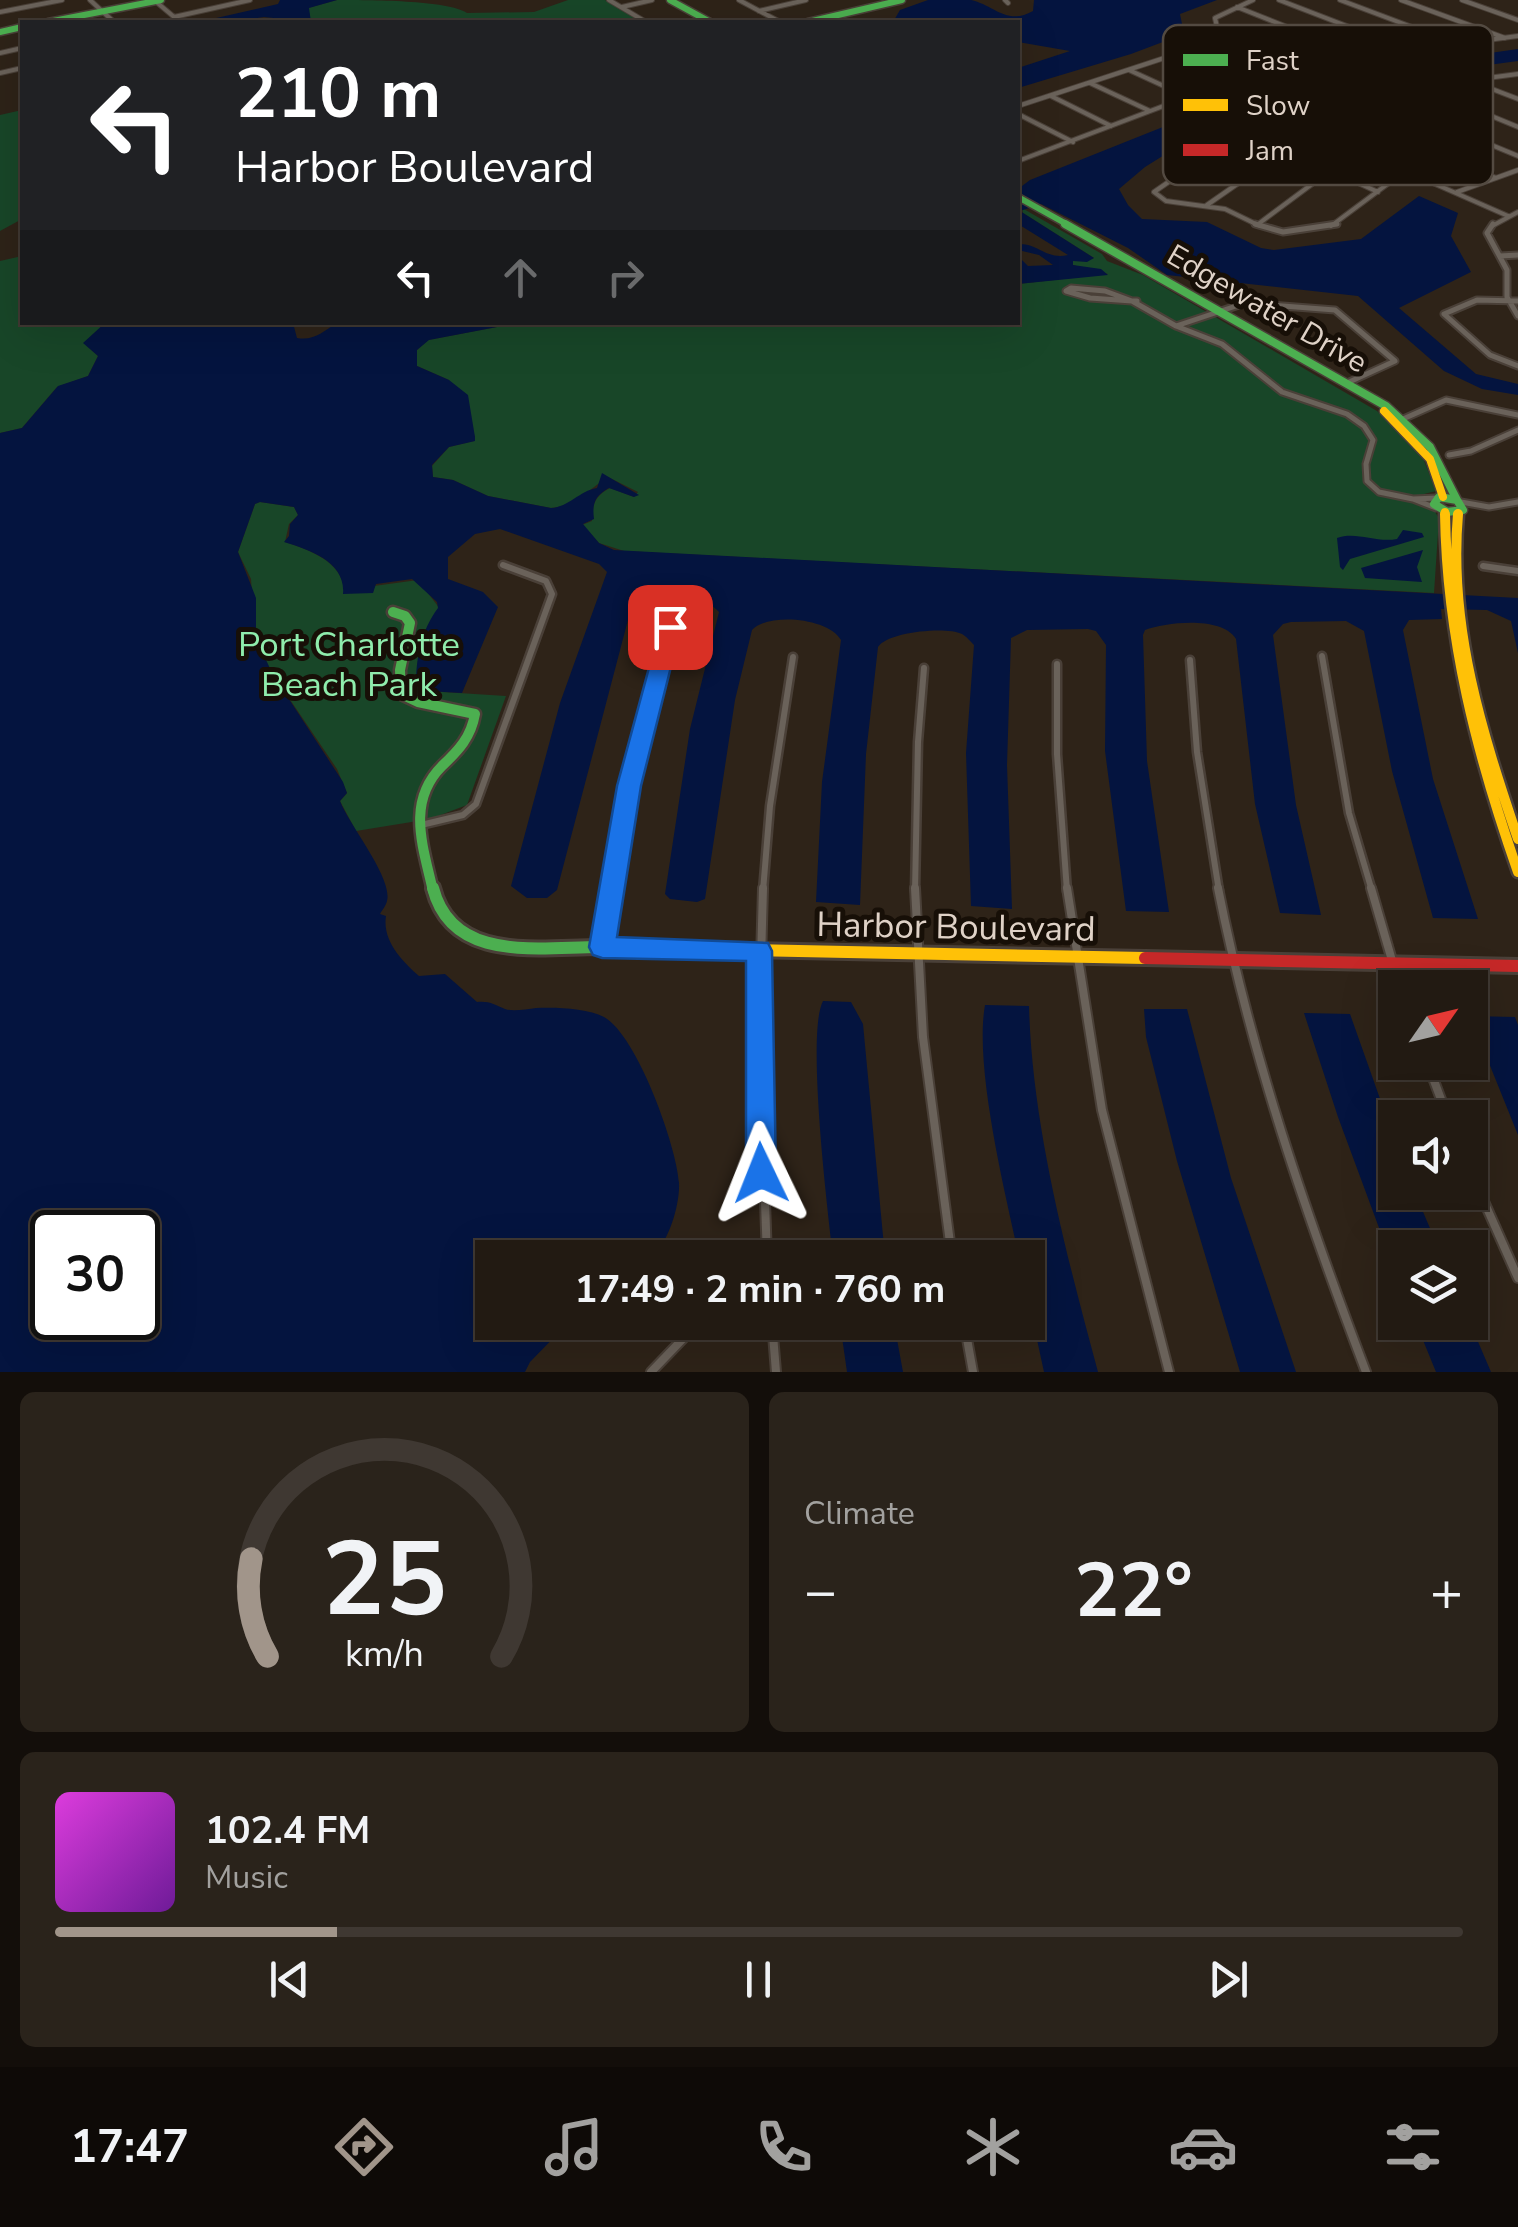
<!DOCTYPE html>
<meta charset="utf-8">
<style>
body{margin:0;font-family:"Nunito Sans",sans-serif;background:#2a231b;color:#f1f3f6;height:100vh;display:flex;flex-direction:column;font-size:38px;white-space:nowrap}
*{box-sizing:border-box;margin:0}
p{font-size:32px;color:#a2a19f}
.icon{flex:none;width:55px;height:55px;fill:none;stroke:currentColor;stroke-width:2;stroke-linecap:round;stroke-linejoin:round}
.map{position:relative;height:1372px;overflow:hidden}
.details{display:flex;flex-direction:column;gap:20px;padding:20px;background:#130e0a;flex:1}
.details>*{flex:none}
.banner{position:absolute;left:20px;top:20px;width:1000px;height:305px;border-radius:0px;box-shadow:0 10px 40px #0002,0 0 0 2px #3f3832;background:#202124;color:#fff;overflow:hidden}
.needle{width:65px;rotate:56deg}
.tools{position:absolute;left:1378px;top:970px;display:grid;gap:20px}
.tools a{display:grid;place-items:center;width:110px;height:110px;border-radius:0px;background:#221a12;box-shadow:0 10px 40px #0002,0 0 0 2px #3f3832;font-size:50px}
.speed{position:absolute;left:30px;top:1210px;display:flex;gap:20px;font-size:50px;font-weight:700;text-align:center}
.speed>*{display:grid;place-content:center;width:130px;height:130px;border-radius:50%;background:#221a12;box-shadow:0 10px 40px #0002,0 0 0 2px #3f3832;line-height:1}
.speed .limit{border:5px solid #111;border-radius:15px;background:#fff;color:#111}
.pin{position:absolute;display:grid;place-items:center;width:85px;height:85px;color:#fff;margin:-42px;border-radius:20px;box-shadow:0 5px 15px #0006}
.me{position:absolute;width:110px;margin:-55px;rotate:358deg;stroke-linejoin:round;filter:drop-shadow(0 0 8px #0008)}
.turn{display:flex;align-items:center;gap:35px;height:210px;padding:0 50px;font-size:45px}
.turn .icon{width:130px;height:130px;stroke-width:2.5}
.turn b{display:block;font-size:70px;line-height:85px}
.lanes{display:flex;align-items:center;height:95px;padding:0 50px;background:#0003;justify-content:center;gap:50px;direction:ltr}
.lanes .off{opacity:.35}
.big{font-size:75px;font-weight:700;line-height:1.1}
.details .widget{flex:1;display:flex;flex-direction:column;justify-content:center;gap:15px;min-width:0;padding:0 35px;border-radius:15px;background:#2a231b}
.details .dial{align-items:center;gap:0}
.dial svg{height:260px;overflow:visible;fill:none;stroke:#3f3832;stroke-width:7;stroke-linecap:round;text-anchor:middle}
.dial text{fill:#f1f3f6;stroke:none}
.song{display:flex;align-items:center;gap:30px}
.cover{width:120px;height:120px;border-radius:15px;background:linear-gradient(135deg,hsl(300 70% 55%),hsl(280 70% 35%))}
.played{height:10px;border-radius:5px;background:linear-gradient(90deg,#a1958a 20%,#3f3832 20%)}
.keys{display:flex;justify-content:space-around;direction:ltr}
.heat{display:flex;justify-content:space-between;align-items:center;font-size:55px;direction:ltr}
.details .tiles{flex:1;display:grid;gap:20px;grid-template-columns:1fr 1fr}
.widget:last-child{grid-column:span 2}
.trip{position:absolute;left:475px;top:1240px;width:570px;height:100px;border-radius:0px;background:#221a12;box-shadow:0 10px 40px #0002,0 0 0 2px #3f3832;font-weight:700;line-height:100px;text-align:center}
.tab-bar{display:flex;height:160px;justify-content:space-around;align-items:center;background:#0e0a07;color:#a2a19f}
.tab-bar .icon{width:70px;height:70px}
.tab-bar .on{color:#a1958a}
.tab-bar b{font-size:45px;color:#f1f3f6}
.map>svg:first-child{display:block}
</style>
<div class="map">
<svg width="1518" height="1372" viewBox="0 0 1518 1372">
<rect width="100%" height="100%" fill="#2e2318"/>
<!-- green -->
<path fill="#184628" d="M337,0C368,0 448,0 467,13L534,12L568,0H605L642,22H311L308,8Z
M22,110V219L0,231V115Z
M1022,208L1102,254L1107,261L1143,275L1377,411L1421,453L1436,491L1412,497V503L1435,512L1439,518L1434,593L624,551L599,543L582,525L592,521C592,504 595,496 610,488L634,497L638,492L608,477C592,487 573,507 551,508L488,496L453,480L433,477L432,466L449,447L474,441L475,437L449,380L417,366V350L428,340L518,323L1018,322V284L1108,274L1073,265V261L1094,258L1023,213Z
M22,256V322L105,323L84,343L98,356L88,376L57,387L22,428L0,433V261Z
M260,502L294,507L298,515L289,524L285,542C309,550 339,560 344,587L373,593L374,586L418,580L440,609L427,691L506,696L467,805L430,819L356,831L340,801L347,793L337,769L272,673L255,638L251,579L238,552L255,504Z"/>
<!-- water -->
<path fill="#04143f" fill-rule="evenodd" d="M280,0H337L309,8L311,22L264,17L228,22L212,19L278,4Z
M928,0C941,0 958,0 971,0C994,5 1007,26 1033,11L1034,0H1217L1180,14L1184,34L1131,54L1018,88V68L1070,51L1018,42V22H893L900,10Z
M1518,49V61L1406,76L1340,108L1214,124L1145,167L1119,189L1128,205L1142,219L1207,222L1261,248L1274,250L1361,239L1419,196L1458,213L1451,236L1471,272L1399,308L1476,374L1518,384V395L1482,389L1444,371L1358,296L1167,275L1128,248L1041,204L1020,211L1094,258L1087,262L1073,261V265L1101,269L1108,275L1018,284V256L1028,266L1053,265L1039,255L1018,250V244C1038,243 1046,260 1068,255L1018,224V189L1030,180L1203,111L1308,100L1385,68Z
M105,323H293L297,338C315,341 323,331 337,323H518L429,340L417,350V366L449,380L468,395L475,437V441L449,447L432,465L433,477L453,480L488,496L551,508C569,507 579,491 597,488L602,473L639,495L634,497L609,488C595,496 592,503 594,519L583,524L599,543L614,550L1518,598V653L1511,621L1487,610L1441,609L1442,619L1409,620L1403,630L1433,779L1478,919L1433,918L1392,771L1364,631L1346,621L1291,622L1283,624L1273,635L1296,805L1321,915L1280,913L1255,804L1236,639C1222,616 1167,622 1145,630L1143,635L1147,761L1169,912L1126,911L1105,751L1106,645L1096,631L1088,629L1027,630L1011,638L1007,765L1012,909L971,906L966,753L974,645C971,642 966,636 962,634C946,626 887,632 878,647L866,754L860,905L816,902L822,782L841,640C829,618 769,612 752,630L735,700L705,899L697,902L670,899L665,894L690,729L719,612C701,593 655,577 634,597L557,890L547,898H527L511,886L560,703L607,572L599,564L500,529L475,534L448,557V579L483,592L498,607L462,693L427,691L416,686C416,657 421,631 438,608L437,602L412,579L376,584L373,593L343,594C346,562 310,550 284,542L289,536L290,524L298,515L294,507L260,502L255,504L238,552L256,598V638L272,673L343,782L347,793L340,801C349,825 393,878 387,901C386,906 382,910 380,914L386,916C382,941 403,962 419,976L445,974L477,1002C491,1001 494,1005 505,1009C513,1012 527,1009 536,1008C555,1007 587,1008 604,1017C637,1035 677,1147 679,1183C680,1205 669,1240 654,1255L492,1258V1322L568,1323L530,1362L525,1372H0V433L22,428L58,386L88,376L98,356L83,343ZM52,1232H138V1318H52Z
M1403,530L1422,533L1424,537L1350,559L1343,570L1340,567L1337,538C1356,531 1376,543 1397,539Z
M1423,550L1417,567L1422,582L1365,578L1361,568Z
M823,1001L851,1002L863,1024L885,1257H833C828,1212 806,1033 823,1001Z
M985,1005L1029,1006C1032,1126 1067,1257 1098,1372H1044L1028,1298V1258L1019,1257C1005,1192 974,1067 985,1005Z
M1144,1009H1187L1231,1178L1296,1372H1240L1177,1161L1146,1037Z
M1304,1013L1350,1014L1395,1141V1192L1415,1193L1438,1247L1395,1248V1271L1338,1117Z
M1470,1016L1515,1017L1518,1025V1135Z
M840,1323H894L903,1372H847Z
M1416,1323H1470L1491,1372H1436Z"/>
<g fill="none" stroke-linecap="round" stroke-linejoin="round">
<!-- street-far3 casing -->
<g stroke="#4a4038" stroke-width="6">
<path id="street-far3" d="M90,0L114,22
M154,0L180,22
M609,0L646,22
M739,0L780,22
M1005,0L1008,3
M1279,0L1409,50
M1340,0L1457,44
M1401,0L1505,38
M1462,0L1518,20
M622,7L652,0
M1237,7L1360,56
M759,11L806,0
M0,12L62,0
M174,17L250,0
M1218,33L1245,36L1328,70
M1204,45L1297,85
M0,53L22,48
M1167,57L1246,92
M1129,70L1190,98
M0,73L22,68
M1471,81L1518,99
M1090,83L1150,111
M1421,87L1518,127
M1051,96L1111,126
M1392,104L1518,156
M1018,106L1213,42L1219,36L1215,18L1253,0
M1018,114L1073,142
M1362,120L1496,178
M1308,128L1508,216
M1247,132L1378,192
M1018,161L1182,99L1294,88L1352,58L1518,36
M1457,192L1518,170
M1207,205L1286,150
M1257,225L1331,170
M1260,226L1225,209L1166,201L1154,192L1238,134L1361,120L1419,87L1518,74
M1331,226L1405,171
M1492,226L1518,212"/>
</g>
<!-- street-far2 casing -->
<g stroke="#4a4038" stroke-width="9">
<path id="street-far2" d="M1255,224L1283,232L1337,224
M1493,224L1487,233L1507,270V297L1518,316
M1500,256L1518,255
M1071,288L1105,291L1132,301L1090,298L1066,291Z
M1132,301H1137
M1132,301L1176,326
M1518,301L1477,300L1444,314L1490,355L1518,366
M1347,383L1395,361L1335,310L1245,303L1176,326L1222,344L1282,392L1347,414L1364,426L1373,440L1366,464L1367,481L1379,492L1413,499
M1403,419L1446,400L1518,415
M1449,455L1471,451L1518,430
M1461,502L1489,507L1518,502
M1436,508L1413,499L1437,498"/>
</g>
<!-- street-far1 casing -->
<g stroke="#4a4038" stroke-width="11">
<path id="street-far1" d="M1483,566L1518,571
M1322,656L1349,813L1372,891
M1190,660L1197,752L1219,891
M1057,664V754L1067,891
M421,825L463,815L476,804L552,594L546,581L503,565
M611,891L633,764L670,627
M763,891L770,806L793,657
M915,891L918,742L924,668"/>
</g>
<!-- street casing -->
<g stroke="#4a4038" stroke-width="12">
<path id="street" d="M763,888L759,1032L767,1258
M915,888L923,1037L952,1258
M1067,888L1102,1110L1169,1372
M1218,888C1251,1055 1306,1214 1366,1372
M1371,888L1400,988
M602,946L612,888
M1427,1062L1448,1118
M1470,1170L1518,1278
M772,1322L776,1372
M964,1322L973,1372
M651,1372L699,1322"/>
</g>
<!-- fast-far3 casing -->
<g stroke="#4a4038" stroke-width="9">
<path id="fast-far3" d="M670,0L710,22
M48,22L161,0
M808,22L902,0
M0,32L22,27
M1018,197L1070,226"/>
</g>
<!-- fast-far2 casing -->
<g stroke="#4a4038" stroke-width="11">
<path id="fast-far2" d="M1065,224L1386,406L1430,447L1457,500
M1439,497L1457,500L1463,510L1447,512L1434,504Z"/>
</g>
<!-- fast-far1 casing -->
<g stroke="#4a4038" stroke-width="15">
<path id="fast-far1" d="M393,612L405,616L410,623L400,670L401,694L418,702L475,714C471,737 459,750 442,766C406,802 423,846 433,891"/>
</g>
<!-- fast casing -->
<g stroke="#4a4038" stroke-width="18">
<path id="fast" d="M433,888C452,963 538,947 599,947"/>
</g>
<!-- slow-far2 casing -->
<g stroke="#4a4038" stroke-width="11">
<path id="slow-far2" d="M1384,411L1430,459L1443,497
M1445,512V517"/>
</g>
<!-- slow-far1 casing -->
<g stroke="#4a4038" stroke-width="15">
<path id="slow-far1" d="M1445,514C1447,639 1477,755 1518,872
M1458,514C1448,627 1482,733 1518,839"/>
</g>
<!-- slow casing -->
<g stroke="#4a4038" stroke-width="18">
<path id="slow" d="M599,947L1145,958"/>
</g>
<!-- jam casing -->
<g stroke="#4a4038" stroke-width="18">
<path id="jam" d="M1145,958L1518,966"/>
</g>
<!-- street-far3 -->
<use href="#street-far3" stroke="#6a625a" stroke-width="4"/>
<!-- street-far2 -->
<use href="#street-far2" stroke="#6a625a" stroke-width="5"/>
<!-- street-far1 -->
<use href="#street-far1" stroke="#6a625a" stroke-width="6"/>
<!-- street -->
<use href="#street" stroke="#6a625a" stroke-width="8"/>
<!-- fast-far3 -->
<use href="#fast-far3" stroke="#4caf50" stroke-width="6"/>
<!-- fast-far2 -->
<use href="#fast-far2" stroke="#4caf50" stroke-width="8"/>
<!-- fast-far1 -->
<use href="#fast-far1" stroke="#4caf50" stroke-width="10"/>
<!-- fast -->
<use href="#fast" stroke="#4caf50" stroke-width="12"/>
<!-- slow-far2 -->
<use href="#slow-far2" stroke="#ffc107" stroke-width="8"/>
<!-- slow-far1 -->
<use href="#slow-far1" stroke="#ffc107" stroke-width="10"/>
<!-- slow -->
<use href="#slow" stroke="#ffc107" stroke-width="12"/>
<!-- jam -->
<use href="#jam" stroke="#c62828" stroke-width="12"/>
</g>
<!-- route -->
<path fill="#1a73e8" stroke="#114b97" stroke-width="2.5" d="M670,620L681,627L641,786L617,937L768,943L772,951L776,1173L772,1183L761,1187L750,1183L746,1173V961L602,958L593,955L589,947L617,786L660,627Z"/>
<g text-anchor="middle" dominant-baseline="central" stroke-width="10" stroke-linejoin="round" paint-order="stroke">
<!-- far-street labels -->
<g font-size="30" fill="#dfd2c7" stroke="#170f07">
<text transform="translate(1267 309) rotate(30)">Edgewater Drive</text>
</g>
<!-- park labels -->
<g font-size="35" fill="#8fecac" stroke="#170f07">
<text x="349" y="644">Port Charlotte<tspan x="349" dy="40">Beach Park</tspan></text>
</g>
<!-- street labels -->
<g font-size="35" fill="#dfd2c7" stroke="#170f07">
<text transform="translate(956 927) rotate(1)">Harbor Boulevard</text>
</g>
</g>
<!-- legend -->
<rect x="1163" y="25" width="330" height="160" rx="15" fill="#170f07" stroke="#534a41" stroke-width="2.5"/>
<rect x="1183" y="54" width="45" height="12" fill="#4caf50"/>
<rect x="1183" y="99" width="45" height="12" fill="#ffc107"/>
<rect x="1183" y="144" width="45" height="12" fill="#c62828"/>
<g font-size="28" fill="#dfd2c7">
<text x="1246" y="70">Fast</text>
<text x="1246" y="115">Slow</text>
<text x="1246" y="160">Jam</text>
</g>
</svg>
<div class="tools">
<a><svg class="needle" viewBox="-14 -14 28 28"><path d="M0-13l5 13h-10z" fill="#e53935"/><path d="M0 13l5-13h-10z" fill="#a2a19f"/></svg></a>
<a><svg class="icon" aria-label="sound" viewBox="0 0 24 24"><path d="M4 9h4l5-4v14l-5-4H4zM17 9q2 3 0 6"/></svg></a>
<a><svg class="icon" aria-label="layers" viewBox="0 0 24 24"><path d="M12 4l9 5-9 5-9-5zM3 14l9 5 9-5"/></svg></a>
</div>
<div class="speed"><div class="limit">30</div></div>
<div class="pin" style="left:670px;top:627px;background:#d93025"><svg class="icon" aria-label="arrive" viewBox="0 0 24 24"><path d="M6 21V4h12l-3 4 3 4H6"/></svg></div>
<svg class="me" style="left:761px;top:1173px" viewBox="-20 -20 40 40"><path d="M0-17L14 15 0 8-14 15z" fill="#1a73e8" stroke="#fff" stroke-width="4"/></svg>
<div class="trip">17:49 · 2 min · 760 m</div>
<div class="banner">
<div class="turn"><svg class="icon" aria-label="left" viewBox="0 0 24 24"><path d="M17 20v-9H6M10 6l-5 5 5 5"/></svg><div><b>210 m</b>Harbor Boulevard</div></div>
<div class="lanes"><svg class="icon" aria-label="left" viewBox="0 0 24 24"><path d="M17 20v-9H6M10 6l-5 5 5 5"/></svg><svg class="icon off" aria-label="ahead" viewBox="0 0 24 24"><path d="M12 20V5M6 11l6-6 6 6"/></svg><svg class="icon off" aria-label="right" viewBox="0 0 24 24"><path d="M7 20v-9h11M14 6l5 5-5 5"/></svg></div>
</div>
</div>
<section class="details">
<div class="tiles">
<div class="widget dial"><svg viewBox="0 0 100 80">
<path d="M14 69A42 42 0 1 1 86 69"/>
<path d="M14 69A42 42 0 0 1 9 39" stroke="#a1958a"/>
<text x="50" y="56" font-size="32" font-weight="700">25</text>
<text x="50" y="72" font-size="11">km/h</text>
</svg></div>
<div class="widget"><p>Climate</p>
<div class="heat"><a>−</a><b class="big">22°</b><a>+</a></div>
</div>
<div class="widget">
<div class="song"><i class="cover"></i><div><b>102.4 FM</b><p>Music</p></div></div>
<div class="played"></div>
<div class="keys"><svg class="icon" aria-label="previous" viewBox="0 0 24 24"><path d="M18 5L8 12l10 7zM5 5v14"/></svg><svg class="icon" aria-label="pause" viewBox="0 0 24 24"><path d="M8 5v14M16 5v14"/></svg><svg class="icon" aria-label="next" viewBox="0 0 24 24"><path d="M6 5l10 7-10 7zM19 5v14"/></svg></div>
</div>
</div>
</section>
<nav class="tab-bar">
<b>17:47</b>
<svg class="icon on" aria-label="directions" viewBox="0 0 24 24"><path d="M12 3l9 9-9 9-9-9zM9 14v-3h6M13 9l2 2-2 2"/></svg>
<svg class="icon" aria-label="music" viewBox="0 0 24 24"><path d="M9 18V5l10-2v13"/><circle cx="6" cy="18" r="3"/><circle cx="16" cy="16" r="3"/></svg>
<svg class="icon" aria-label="phone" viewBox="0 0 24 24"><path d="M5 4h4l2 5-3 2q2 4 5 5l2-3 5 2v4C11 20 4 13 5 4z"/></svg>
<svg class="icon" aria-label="climate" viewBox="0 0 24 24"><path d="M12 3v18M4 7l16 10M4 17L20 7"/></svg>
<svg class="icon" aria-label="car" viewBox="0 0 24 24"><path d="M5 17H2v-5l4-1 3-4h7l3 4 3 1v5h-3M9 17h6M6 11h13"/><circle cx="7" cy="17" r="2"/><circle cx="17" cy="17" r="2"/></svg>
<svg class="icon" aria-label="filters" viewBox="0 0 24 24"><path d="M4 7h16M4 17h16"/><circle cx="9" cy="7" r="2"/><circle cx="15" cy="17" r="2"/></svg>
</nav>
